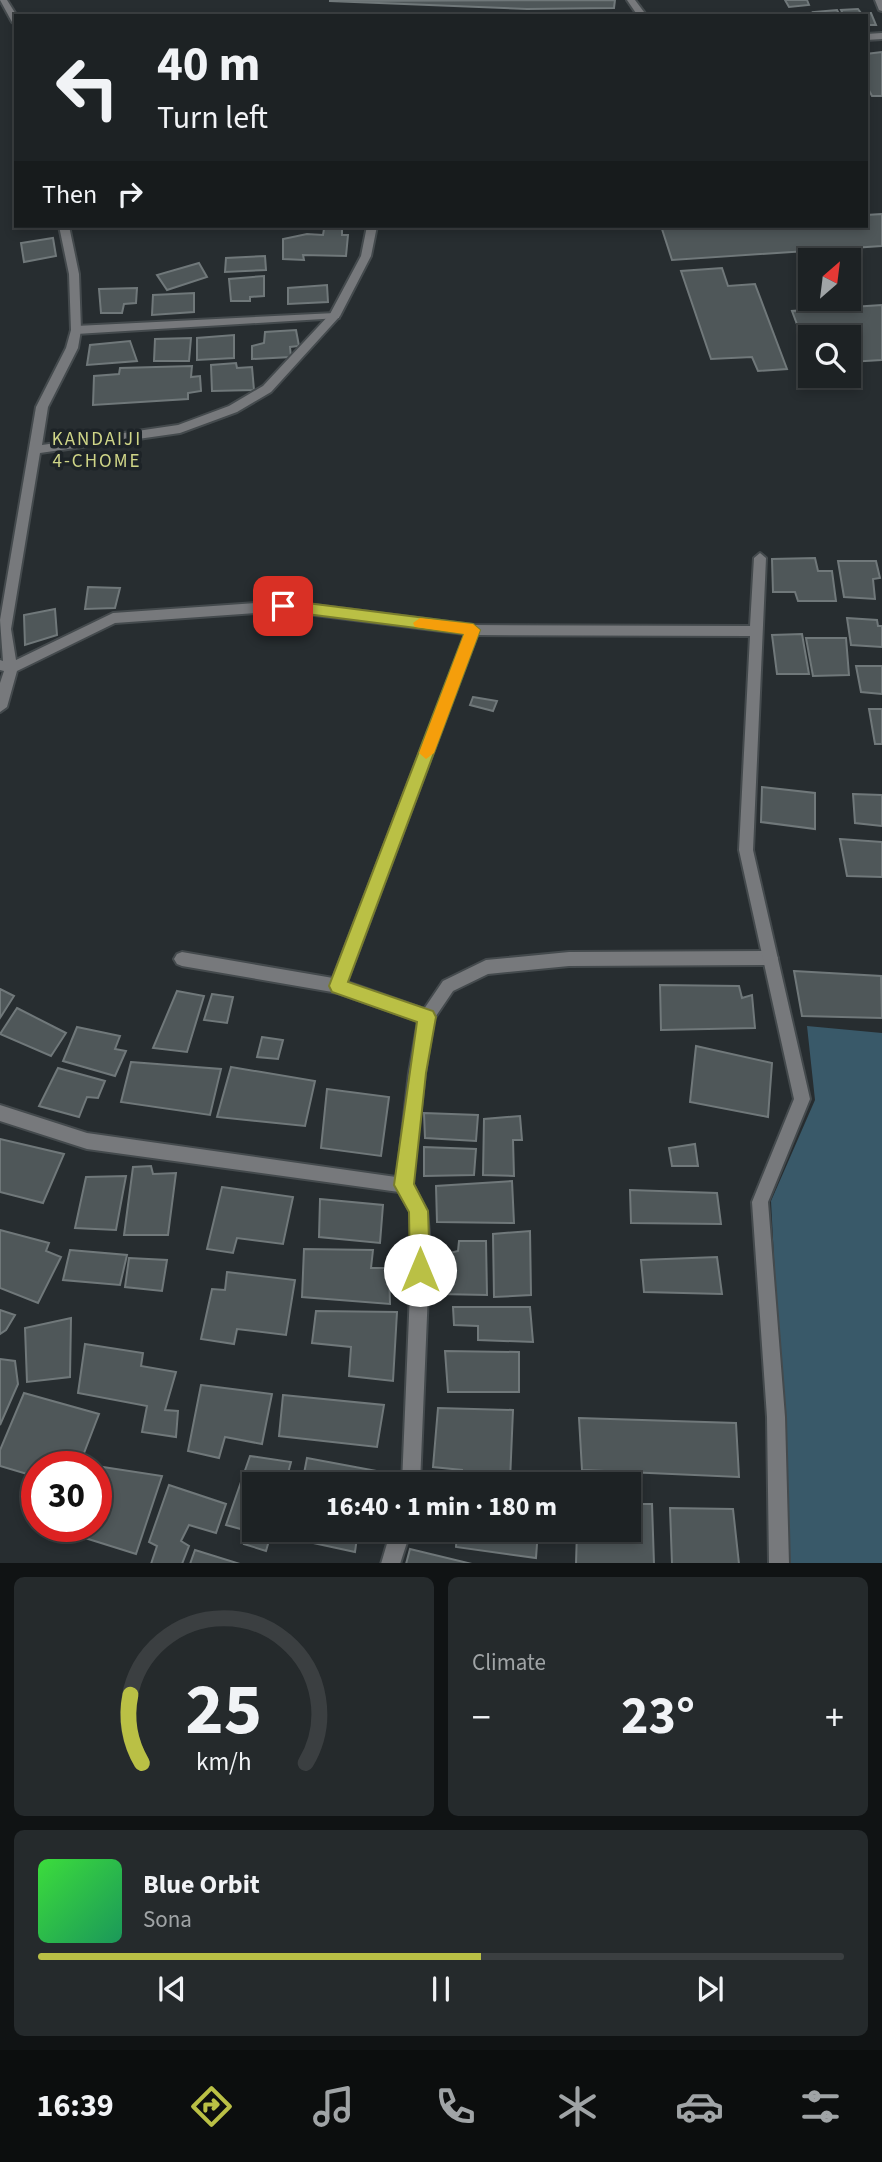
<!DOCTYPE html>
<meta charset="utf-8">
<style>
body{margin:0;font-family:"Source Sans 3",sans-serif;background:#252a2c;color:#f1f3f6;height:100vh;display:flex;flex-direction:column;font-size:26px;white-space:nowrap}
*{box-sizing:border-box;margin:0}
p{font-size:23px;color:#a0a4a6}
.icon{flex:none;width:38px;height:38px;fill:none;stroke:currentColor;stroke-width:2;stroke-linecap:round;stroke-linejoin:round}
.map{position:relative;height:1563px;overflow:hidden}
.side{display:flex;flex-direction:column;gap:14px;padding:14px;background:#101314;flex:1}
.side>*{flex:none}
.hud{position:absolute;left:14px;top:14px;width:854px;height:214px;border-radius:0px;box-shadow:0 4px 10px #0003,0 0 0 2px #3b3f41;background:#1d2224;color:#f1f3f6;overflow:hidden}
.needle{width:46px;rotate:28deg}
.buttons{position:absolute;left:798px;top:248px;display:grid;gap:14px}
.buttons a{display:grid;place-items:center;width:63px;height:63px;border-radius:0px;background:#1d2224;box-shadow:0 4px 10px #0003,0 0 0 2px #3b3f41;font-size:35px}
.speed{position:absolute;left:21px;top:1451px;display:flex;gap:14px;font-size:35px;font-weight:700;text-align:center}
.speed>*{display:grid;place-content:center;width:91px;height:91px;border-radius:50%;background:#1d2224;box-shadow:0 4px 10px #0003,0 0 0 2px #3b3f41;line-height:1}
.speed .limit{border:10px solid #d22;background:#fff;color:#111}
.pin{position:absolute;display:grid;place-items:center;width:60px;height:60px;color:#fff;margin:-30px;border-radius:14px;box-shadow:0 4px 10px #0006}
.me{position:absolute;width:77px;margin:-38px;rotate:0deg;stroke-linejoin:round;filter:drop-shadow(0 0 5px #0008)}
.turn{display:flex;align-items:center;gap:24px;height:147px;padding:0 28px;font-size:32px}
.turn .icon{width:91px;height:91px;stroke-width:2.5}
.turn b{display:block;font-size:49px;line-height:60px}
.then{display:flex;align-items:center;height:66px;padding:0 28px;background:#0003;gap:14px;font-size:26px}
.big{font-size:52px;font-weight:700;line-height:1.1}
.side .card{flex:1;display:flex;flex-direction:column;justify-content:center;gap:10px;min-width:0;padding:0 24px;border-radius:10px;background:#252a2c}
.side .dial{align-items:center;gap:0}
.dial svg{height:182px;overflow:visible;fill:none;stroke:#3b3f41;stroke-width:7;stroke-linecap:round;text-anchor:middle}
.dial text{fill:#f1f3f6;stroke:none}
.song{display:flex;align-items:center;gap:21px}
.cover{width:84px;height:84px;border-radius:10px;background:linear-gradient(135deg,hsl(120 70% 55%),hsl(150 70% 35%))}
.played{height:7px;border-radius:4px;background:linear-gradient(90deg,#bac045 55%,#3b3f41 55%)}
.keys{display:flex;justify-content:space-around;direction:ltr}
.heat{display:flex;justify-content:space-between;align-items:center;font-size:38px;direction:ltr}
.side .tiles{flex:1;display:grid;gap:14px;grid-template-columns:1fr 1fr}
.card:last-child{grid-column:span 2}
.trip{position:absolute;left:242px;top:1472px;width:399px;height:70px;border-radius:0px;background:#1d2224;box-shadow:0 4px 10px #0003,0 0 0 2px #3b3f41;font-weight:700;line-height:70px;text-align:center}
.dock{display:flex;height:112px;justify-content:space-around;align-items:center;background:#0c0e0e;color:#a0a4a6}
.dock .icon{width:49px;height:49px}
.dock .on{color:#bac045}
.dock b{font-size:32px;color:#f1f3f6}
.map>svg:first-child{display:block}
</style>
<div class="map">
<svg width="882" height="1564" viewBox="0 0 882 1564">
<rect width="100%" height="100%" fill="#272d30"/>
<!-- green -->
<path fill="#395969" d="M807,1026L882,1033V1563H790L771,1201L815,1100Z"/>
<!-- building -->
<path fill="#4f5759" stroke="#70787a" stroke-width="2" d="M615,0L614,8L527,9L329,1Z
M785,0H807L809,5L789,7Z
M858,9L861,13H871L876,25H866V16H844L841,10Z
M837,10L840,16H815L813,12Z
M882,52V96H872L866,85V54Z
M882,214V246L672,260L661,226H866V215Z
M342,227V235H348L346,256L303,255L304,260L283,259V239L307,234L323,235L324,229Z
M53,238L56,256L24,262L21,243Z
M265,256L266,270L225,272L226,258Z
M199,263L207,277L167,290L157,275Z
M722,268L728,286L755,284L787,369L758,371L752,357L711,359L681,271Z
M264,276V296L250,297V301H231L229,279Z
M327,285L328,302L288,304V288Z
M137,288L136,303L124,304L122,313H101L99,289Z
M194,293V312L152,315L153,295Z
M882,305V360L849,362V338H810V359L792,311Z
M296,330L299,346L290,347L291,357L252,359V346L264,343L265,332Z
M234,335V358L197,360V338Z
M191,338L189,361H154L155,339Z
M130,341L137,361L87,365L90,345Z
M236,363L237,368L252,367L254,390L212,391L211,365Z
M192,366L191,377L200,376L201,391L188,393V399L93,405L94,376L119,374L120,368Z
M815,558L818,571H832L836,601H798L795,592H773L772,559Z
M838,561H876L880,578L873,579L875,599L844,597Z
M88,587L120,588L115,608L85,609Z
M55,609L57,635L25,645L24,615Z
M847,618L877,620L878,626H882V647L851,645Z
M802,634L809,674H777L772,635Z
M806,638H846L849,675L813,676Z
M856,666H882V694L861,692Z
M473,697L497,701L493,711L470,705Z
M869,709H882V744H875Z
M762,787L815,793V829L761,822Z
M853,794L882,795V826L855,823Z
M840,839L882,842V877L847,876Z
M794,971L881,976L882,1018L802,1016Z
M660,985L739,986L742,998L752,995L755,1028L661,1030Z
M0,989L14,996L0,1018Z
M177,991L204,996L187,1052L153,1048Z
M212,994L233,997L227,1023L204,1020Z
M17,1008L66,1033L51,1056L0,1034Z
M77,1027L120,1036L115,1049L126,1051L115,1076L63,1061Z
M262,1037L283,1040L278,1059L257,1057Z
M696,1046L772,1063L768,1117L690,1102Z
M131,1062L221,1069L210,1115L121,1102Z
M231,1067L315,1081L305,1126L217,1117Z
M58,1068L105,1081L98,1098L87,1097L79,1117L39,1106Z
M327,1089L389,1097L381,1156L321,1148Z
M424,1113L478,1115L476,1141L425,1138Z
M520,1116L522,1140H513L514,1176L483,1175L484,1119Z
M0,1139L64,1154L43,1203L0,1192Z
M695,1144L698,1166H672L669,1148Z
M424,1147L476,1149L474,1175L424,1176Z
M151,1166L153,1174L176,1173L168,1235H124L133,1167Z
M126,1176L116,1230L75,1228L86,1177Z
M512,1181L514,1223L437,1222L436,1186Z
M222,1187L293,1197L283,1244L237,1238L233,1253L207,1249Z
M630,1190L717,1193L721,1224L631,1223Z
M320,1199L383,1205L380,1243L319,1237Z
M0,1230L49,1243L46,1251L61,1257L38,1303L0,1288Z
M530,1231L531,1295L494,1297L493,1234Z
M459,1241H486L487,1295L439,1294L438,1256L458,1251Z
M304,1249L373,1250L371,1268H389L390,1304L302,1297Z
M70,1250L127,1255L120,1285L63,1280Z
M717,1257L722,1294L644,1292L641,1260Z
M129,1258L167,1260L162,1291L125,1287Z
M227,1272L295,1280L286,1335L237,1329L234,1344L201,1339L212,1289L225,1290Z
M453,1307H530L533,1342L478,1340V1326L454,1325Z
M0,1310L15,1315L6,1330L0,1334Z
M316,1311L397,1312L393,1381L349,1376L351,1347L312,1343Z
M71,1318L70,1377L27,1382L25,1328Z
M85,1344L143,1353L141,1366L176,1372L165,1410L178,1411L176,1437L142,1432L147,1406L78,1393Z
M445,1351L519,1352V1392H448Z
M0,1359L15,1361L18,1384L0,1425Z
M201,1385L272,1394L262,1444L225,1437L219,1458L188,1451Z
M24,1393L99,1414L79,1466H37V1477L0,1466V1450Z
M283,1395L384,1405L377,1447L279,1436Z
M438,1408L513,1410L510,1481L462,1479V1470L433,1467Z
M579,1418L736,1423L739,1477L582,1470Z
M250,1456L291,1462L285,1484H254V1530H272L266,1551L244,1544L248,1531L226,1525Z
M307,1458L382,1472L377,1484H302Z
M90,1465L162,1476L136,1554L66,1532L68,1526H96V1466Z
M169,1485L226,1504L216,1533L189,1525L181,1541L189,1546L182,1564H151L157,1546L149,1542Z
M628,1504H652L654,1564H576L577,1530H628Z
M670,1508L733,1509L739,1564H672Z
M292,1530H358L355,1552L290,1538Z
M457,1530H538L536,1558L456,1547Z
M410,1549L472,1564H406Z
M195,1550L240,1564H190Z"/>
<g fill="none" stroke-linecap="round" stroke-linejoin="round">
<!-- lane casing -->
<g stroke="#444a4d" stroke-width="4">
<path id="lane" d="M335,313L339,314V318L76,334L71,330L76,326Z
M473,625L479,630L347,982L424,1009L443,981L486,960L569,952L770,951L775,953L778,958L775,963L770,965L569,966L488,974L453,991L434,1019L425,1073L412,1185L410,1191L404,1193L398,1191L396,1185L409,1073L418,1021L338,993L182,966L177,964L174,959L177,954L182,952L333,978L467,630Z"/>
</g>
<!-- street casing -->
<g stroke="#444a4d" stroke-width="4">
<path id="street" d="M0,0H7L17,16L16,25L12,22Z
M627,0H635L647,16H638Z
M875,0H882V11L879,10Z
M882,33V39L866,40V34Z
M59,226H69L79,274L81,330L78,348L48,407L42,445L178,425L229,406L263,386L330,314L361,256L367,226H377L371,256L340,316L271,392L237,412L180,433L40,453L11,629L16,660L113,613L283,601L473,625L750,626L754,558L760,553L766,558L753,850L810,1099L768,1202L785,1417L789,1564H769L767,1417L752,1202L794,1099L739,850L750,636L473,635L283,611L115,623L17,671L7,707L0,712V683L4,671L0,670V660L3,661L0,620L36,407L66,348L71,330L69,274Z
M0,1105L87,1133L410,1179L427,1211L430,1244L420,1484H402L412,1244L411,1213L399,1192L87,1149L0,1121Z
M391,1530H411L400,1564H381Z"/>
</g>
<!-- lane -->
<use href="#lane" fill="#77797c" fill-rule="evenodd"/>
<!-- street -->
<use href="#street" fill="#77797c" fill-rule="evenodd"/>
</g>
<!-- route -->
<path fill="#bac045" stroke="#797d2d" stroke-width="2" d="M283,600L473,624L480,630L348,982L433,1011L436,1017L426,1073L414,1184L428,1211L430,1270L427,1277L420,1279L413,1277L410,1270L409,1212L394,1185L417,1022L332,992L329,986L464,634L283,611L276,606Z"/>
<!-- slow -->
<path fill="#f59e0b" d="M420,618L473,624L480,630L434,753L426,759L419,753L464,634L415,627L413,623Z"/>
<g text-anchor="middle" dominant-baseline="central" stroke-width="7" stroke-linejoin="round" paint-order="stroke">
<!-- neighbourhood labels -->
<g font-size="19" letter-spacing="2" fill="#cfd587" stroke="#1d2327">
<text x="97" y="439">KANDAIJI<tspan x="97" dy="22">4-CHOME</tspan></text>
</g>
</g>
</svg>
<div class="buttons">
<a><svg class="needle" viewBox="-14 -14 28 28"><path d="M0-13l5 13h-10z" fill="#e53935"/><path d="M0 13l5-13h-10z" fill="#a0a4a6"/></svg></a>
<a><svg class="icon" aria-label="search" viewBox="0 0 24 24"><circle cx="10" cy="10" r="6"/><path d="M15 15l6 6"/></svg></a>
</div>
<div class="speed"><div class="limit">30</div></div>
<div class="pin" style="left:283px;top:606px;background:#d93025"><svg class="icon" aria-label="arrive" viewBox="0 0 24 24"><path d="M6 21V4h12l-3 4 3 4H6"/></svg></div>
<svg class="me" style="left:420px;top:1270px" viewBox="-20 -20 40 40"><circle r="19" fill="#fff"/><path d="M0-13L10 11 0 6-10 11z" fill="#bac045"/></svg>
<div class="trip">16:40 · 1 min · 180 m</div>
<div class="hud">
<div class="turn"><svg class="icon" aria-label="left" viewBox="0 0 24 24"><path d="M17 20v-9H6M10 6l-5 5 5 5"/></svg><div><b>40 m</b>Turn left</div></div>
<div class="then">Then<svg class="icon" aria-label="right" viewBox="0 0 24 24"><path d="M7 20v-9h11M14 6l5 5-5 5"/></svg></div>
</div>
</div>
<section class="side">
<div class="tiles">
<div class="card dial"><svg viewBox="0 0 100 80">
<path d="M14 69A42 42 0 1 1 86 69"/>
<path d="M14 69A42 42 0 0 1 9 39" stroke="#bac045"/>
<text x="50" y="56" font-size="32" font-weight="700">25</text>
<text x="50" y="72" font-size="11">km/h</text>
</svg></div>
<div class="card"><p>Climate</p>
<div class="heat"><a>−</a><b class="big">23°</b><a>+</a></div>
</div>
<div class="card">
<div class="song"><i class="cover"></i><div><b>Blue Orbit</b><p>Sona</p></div></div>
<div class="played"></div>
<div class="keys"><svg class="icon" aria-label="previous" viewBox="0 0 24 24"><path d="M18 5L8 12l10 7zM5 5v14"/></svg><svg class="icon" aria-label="pause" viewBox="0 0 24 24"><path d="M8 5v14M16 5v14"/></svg><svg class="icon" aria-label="next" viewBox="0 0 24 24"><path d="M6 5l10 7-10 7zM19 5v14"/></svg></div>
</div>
</div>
</section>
<nav class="dock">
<b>16:39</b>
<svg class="icon on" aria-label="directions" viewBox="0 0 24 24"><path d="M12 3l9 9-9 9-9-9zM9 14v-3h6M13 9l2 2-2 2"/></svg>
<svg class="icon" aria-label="music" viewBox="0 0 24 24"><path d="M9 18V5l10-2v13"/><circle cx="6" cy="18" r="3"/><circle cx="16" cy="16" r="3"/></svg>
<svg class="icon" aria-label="phone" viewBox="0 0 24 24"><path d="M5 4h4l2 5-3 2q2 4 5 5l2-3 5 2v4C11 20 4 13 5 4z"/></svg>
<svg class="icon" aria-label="climate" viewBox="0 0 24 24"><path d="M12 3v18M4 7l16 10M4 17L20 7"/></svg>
<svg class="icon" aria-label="car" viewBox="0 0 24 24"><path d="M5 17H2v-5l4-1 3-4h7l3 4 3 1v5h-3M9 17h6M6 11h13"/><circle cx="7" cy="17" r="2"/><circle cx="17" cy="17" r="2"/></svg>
<svg class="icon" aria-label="filters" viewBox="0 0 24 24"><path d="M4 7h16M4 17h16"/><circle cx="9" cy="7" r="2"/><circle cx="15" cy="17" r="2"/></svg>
</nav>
